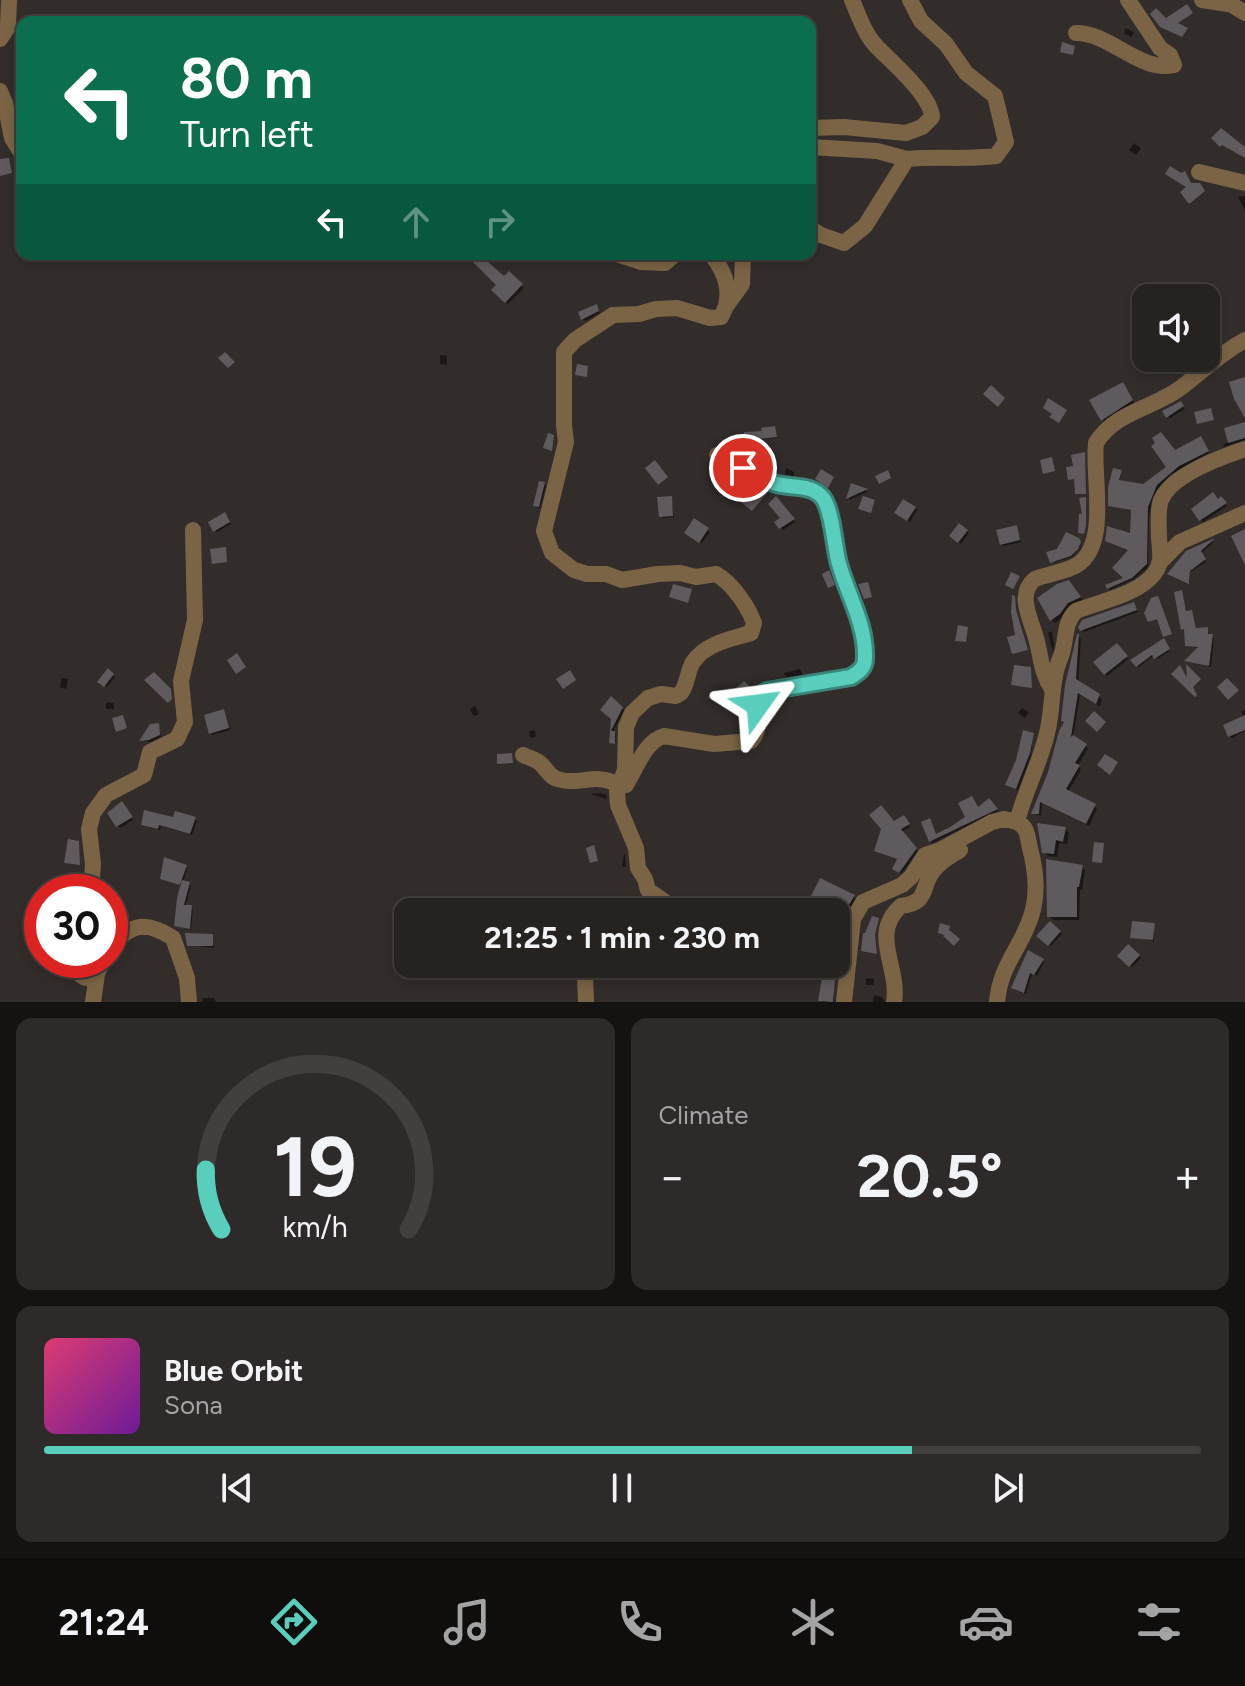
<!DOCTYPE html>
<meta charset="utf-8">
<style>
body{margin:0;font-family:Figtree,sans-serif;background:#2e2a29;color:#f1f3f6;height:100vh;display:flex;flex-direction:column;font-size:30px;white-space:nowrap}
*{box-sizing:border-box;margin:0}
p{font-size:26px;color:#a4a4a5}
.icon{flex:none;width:44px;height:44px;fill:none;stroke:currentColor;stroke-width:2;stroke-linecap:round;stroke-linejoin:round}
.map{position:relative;height:1002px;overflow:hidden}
.sheet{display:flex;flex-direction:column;gap:16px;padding:16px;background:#151312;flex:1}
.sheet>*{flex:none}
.top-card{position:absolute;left:16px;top:16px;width:800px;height:244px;border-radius:16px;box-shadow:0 4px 12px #0003,0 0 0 2px #423f3e;background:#0b6e4f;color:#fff;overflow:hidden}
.tools{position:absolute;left:1132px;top:284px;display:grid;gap:16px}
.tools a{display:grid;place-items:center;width:88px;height:88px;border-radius:16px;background:#262220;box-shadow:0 4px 12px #0003,0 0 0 2px #423f3e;font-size:40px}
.speed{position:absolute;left:24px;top:874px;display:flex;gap:16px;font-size:40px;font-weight:700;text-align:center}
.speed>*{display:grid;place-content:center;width:104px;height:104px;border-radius:50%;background:#262220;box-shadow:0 4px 12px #0003,0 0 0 2px #423f3e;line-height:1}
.speed .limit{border:12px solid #d22;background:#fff;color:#111}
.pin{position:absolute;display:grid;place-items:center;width:68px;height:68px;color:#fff;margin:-34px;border:4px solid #fff;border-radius:50%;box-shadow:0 2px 8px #0007}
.me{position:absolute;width:88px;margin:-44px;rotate:59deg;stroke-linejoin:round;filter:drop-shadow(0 0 6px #0008)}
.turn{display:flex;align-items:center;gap:28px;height:168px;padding:0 32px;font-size:36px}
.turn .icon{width:104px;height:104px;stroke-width:2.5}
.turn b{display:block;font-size:56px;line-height:68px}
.lanes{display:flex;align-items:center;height:76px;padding:0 32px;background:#0003;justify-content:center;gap:40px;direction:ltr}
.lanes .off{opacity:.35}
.big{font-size:60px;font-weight:700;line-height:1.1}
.sheet .card{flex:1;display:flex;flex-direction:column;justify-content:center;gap:12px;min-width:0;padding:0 28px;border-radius:16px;background:#2e2a29}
.sheet .dial{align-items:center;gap:0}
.dial svg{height:208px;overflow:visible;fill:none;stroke:#423f3e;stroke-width:7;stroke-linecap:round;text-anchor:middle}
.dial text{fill:#f1f3f6;stroke:none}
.song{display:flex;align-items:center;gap:24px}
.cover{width:96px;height:96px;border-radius:12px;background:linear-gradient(135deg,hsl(340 70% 55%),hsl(280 70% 35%))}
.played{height:8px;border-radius:4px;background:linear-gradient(90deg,#5acebd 75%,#423f3e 75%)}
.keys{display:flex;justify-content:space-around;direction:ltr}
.heat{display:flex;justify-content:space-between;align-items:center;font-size:44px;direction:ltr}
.sheet .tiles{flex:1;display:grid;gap:16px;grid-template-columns:1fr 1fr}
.card:last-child{grid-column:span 2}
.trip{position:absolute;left:394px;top:898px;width:456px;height:80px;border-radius:16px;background:#262220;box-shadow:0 4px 12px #0003,0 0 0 2px #423f3e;font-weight:700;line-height:80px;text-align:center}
.tabs{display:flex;height:128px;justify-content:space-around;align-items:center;background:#0f0e0d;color:#a4a4a5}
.tabs .icon{width:56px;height:56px}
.tabs .on{color:#5acebd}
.tabs b{font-size:36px;color:#f1f3f6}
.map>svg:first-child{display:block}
</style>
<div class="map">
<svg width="1245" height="1002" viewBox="0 0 1245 1002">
<rect width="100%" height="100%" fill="#322d2a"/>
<!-- shadow -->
<path fill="#0007" d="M1125,28L1134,32L1132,37L1124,34Z
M1134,143L1141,148L1136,155L1129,150Z
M1245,196V211L1238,197Z
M467,254H484L480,258L505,279L509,274L524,288L508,304L494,290L499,285Z
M596,306L600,313L585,321L583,319Z
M440,355L447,356V365L440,364Z
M1125,386L1134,403L1104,421L1102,420Z
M1180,403L1185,409L1170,418L1168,417Z
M1245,424V440L1223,447V446Z
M775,428L777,438L746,440L764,433Z
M1203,441L1209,453L1170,475L1152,499L1149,516L1148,567L1134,579L1110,590L1108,588L1127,579L1132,536L1133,511L1110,505L1121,472L1120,482L1144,486L1168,467L1175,453Z
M786,468L794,472V476L785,475Z
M544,484L546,486L540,508L537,507L535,505Z
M852,486L866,491L867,492L849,500Z
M671,498L674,517L663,518L661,516Z
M776,499L795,522L783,530L777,522L784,518Z
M1221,499L1227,506L1203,522L1193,510Z
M915,508L917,510L910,522L899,515Z
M226,517L231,524L217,532L215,530Z
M695,521L710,532L702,543L689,534Z
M959,526L969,533L961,544L951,536Z
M1016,527L1021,542L1003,546L1001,544Z
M1066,535L1081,545L1072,557L1053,563Z
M1215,541L1201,553L1206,562L1190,572V583L1171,575L1188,553Z
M1073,586L1083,601L1055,623L1052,620Z
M1181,592L1187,613L1193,614L1197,630H1207L1210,636L1214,638L1211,667L1187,661L1200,648L1187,646L1176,593Z
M1135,606L1138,612L1084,632L1082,630Z
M1052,631L1054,646L1053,652L1048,633Z
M1078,636L1081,639L1078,683L1102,699L1100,706L1080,694L1073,738L1088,748L1078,766L1081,770L1068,792L1097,808L1089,826L1042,803L1041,816L1033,813L1066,723Z
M1165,642L1170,651L1157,659L1154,655L1139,667L1133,661Z
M1117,646L1128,659L1107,676L1096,663Z
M800,669L803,675L787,677L785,675L784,673Z
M108,671L115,677L107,687L100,681Z
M62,678L68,679L66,689L60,687Z
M744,684L752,693L750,699L740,708L729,696Z
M611,699L624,710L613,732L616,735L615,744L611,742Z
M106,702L114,703V709H106Z
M475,706L479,714L474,716L470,709Z
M1022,708L1029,712L1025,718L1018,713Z
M1245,710V731L1232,738L1230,736L1244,718L1241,711Z
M224,712L230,730L212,735L210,733Z
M158,725L161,737L151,742L142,740Z
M535,730L536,737L530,738L529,731Z
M1033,734L1031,755L1018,790L1009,786Z
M591,793L605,794L607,799L593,795Z
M989,801L998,811L932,843L931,841L967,818Z
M124,805L133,820L120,828L110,813Z
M175,819H195L197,821L192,835L161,826L160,830L145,826Z
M906,819L910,827L901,832L918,851L901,874L896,871L899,860L876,851L894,823Z
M1065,829L1069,833L1067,844L1059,843L1057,857L1048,856L1044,852Z
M624,854L625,855L626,867L622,866Z
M185,867L187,869L183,883L191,886L185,907L193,909L191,930L176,925L182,886L162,878Z
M1082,867L1085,870L1082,890L1080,889L1079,920H1053L1049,916Z
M854,897L857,900L845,921L841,954L836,953V912H817L820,906L811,900Z
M1050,923L1062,934L1051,946L1039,936Z
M1154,925V941L1132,937Z
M212,936L214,948L189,945Z
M1128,947L1141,958L1132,967L1120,956Z
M1042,960L1044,962L1037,976L1032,973L1026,994L1015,990L1013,988Z
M866,978L874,979V985H866Z
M834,981V1002H822L820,1000Z
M874,995L882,997L885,1002H873Z
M203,998H214L216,1002H202Z"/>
<!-- building -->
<path fill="#5f5a5e" d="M1187,4L1193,13L1178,23L1188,28L1182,37L1160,27L1150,14L1156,8L1166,18Z
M1062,42L1075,46L1073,55L1060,52Z
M1221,128L1245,147V158L1222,145L1220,147L1211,138Z
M9,158L12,173L0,176V159Z
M1170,166L1181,173L1185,171L1191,183H1200L1205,191L1189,204L1180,192L1186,187L1165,174Z
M465,254H479L504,276L509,271L523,284L505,303L491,290L496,285Z
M597,304L599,311L581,320L578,312Z
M225,352L235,362L228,368L218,358Z
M577,364L588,366L587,377L575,375Z
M1245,377V418L1234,399L1229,382Z
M1123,382L1133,400L1101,421L1089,400Z
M991,385L1005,398L998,407L983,394Z
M1048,398L1067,410L1059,423L1049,417L1052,414L1043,408Z
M1181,401L1184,406L1166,418L1162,411Z
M1211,408L1214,420L1197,424L1194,412Z
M1245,422V438L1228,443L1224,428Z
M775,426L777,437L744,441V432L762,431L761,428Z
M1161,432L1175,450L1201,436L1209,451L1179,466L1157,485L1148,507L1147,564L1132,578L1107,589L1105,585L1123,578L1112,568L1128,550L1105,541L1107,526L1130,533L1131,510L1108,506V487L1113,468L1122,470L1119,480L1143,484L1166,467L1151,446L1155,443L1152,438Z
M548,433L554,435L552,451L543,448Z
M1085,452L1086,494H1075L1074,479L1068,480L1066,467L1073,466L1071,455Z
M1052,457L1055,471L1043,474L1040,460Z
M655,460L668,477L658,485L645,468Z
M821,469L834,477L828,488L815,479Z
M888,470L891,478L879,484L875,476Z
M539,481L545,482L539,507L533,506Z
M851,483L868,489L846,499Z
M752,486L767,493L752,511L741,502Z
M1213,492L1218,499L1221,496L1227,503L1199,521L1191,509Z
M672,496L673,516L659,517L657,497Z
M776,496L795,519L779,529L774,522L780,518L768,504Z
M863,496L875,500L871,513L858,509Z
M1086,497V525L1084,534L1078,533L1079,514H1082L1079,498Z
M903,499L916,507L907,521L894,513Z
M225,512L230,522L213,532L208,522Z
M694,518L709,528L699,543L684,533Z
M959,523L968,530L958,543L949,536Z
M1017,525L1020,540L1000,545L996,530Z
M1245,529V565L1231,536Z
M1066,532L1079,538L1081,542L1078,549L1071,556L1050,563L1046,552L1057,549Z
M1215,538L1201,551L1206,559L1190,571L1189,584L1167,574L1186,551Z
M226,547L227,562L212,564L210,549Z
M829,570L835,585L828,588L822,574Z
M1011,572L1020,576L1013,589L1005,585Z
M1069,580L1081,597L1068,603L1060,614L1050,621L1037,598L1057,584Z
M868,582L872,597L864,599L858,584Z
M673,584L692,589L688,603L669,597Z
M1182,590L1186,611L1192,610L1196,628L1208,627V634H1213L1209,666L1184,661L1198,647L1185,646L1184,629L1181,630L1174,592Z
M1012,595L1015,596L1016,610L1028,650L1012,654L1007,637L1015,635L1011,612Z
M1158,596L1172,634L1163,637L1157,619L1148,622L1144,613L1151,598Z
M1134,602L1137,610L1080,631L1078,627L1082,620Z
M958,625L968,627L966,642L955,641Z
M1077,634H1079L1076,679L1100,694L1096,704L1078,693L1071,737L1073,735L1087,744L1075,763L1080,765L1066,789L1096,804L1086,824L1040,802L1039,814H1031L1048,772L1059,731L1064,722L1061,721L1065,685Z
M1164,638L1170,649L1154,659L1152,655L1136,667L1130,660Z
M1117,643L1128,656L1104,675L1093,662Z
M237,653L246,667L236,674L227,660Z
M1186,664L1201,679L1193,687L1197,695L1195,697L1171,674L1180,665L1187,678Z
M1014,665L1031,667L1032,688L1011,685Z
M108,668L114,674L104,687L97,682Z
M570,670L576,680L563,689L556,679Z
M154,672L171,689L172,699L168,703L144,680Z
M1227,678L1239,690L1228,700L1217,687Z
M744,681L752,689L749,697L736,708L727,696Z
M611,696L623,707L611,731H615V744L609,743L611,719L600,710Z
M224,709L229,728L209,734L204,715Z
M1094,711L1106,722L1097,732L1085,721Z
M123,715L127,728L116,732L112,718Z
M1245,715V730L1228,737L1223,725Z
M159,723L160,735L149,740L139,741L150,724Z
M1023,730L1034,733L1030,753L1016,789L1005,785L1016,760Z
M512,753L513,763L497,764V754Z
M1105,754L1118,762L1110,775L1097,765Z
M972,796L978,807L989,798L998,809L929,842L921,822L930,818L936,834L950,827L965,817L958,803Z
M122,801L133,817L116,827L107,813Z
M881,805L894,821L904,815L910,824L901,829L917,848L899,873L892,869L897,859L874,851L881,829L869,815Z
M144,810L173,817L175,811L196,817L190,834L159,825L158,829L141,825Z
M1037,823L1066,827L1063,842L1056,840L1054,854L1042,853Z
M68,839L79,841L80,865L64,863Z
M1094,842L1104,843L1102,863L1092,862Z
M594,845L598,861L590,863L586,848Z
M164,857L187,865L180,885L160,879Z
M1046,859L1083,865L1079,887H1077V917H1047Z
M820,878L855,895L844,913L838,931L841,932L838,951H836V912H815L818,905L809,900Z
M182,880L190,882L184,905H192L190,929L174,926L177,898Z
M872,916L879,918L875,935L877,954L861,951L863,933H865Z
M1050,921L1061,931L1048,946L1036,936Z
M1132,921L1155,923L1153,940L1130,938Z
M940,923L950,926L949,930L960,939L954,946L943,936L945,935L938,933Z
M185,933L213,934V946H187Z
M1128,944L1140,955L1129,967L1117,956Z
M1028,950L1044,959L1034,975L1030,973L1024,993L1011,988Z
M822,977L835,979L833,1002L818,1001Z"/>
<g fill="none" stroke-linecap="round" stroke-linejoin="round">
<!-- minor -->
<path stroke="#7b6445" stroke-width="16" d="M1202,0L1228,4
M1224,0L1245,13
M1076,33C1111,33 1140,73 1174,65L1170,55L1160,48L1128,0
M0,39L8,27L9,0
M0,91L5,103L12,138L22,154
M810,128L844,127L906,133L922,127L932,117C931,96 894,64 879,49C865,36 859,16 852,0
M810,147L877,151L907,159
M1199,172L1245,183
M810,228L821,235L844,243L865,226L907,159C937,156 966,160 996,156L1006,142L995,96L966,73L946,44L921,21L910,0
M616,254L641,262L665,263L672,257V254
M727,305L742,284L743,254
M1161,561L1180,542L1245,513
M1053,691C1040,671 1042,659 1036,638C1031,619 1016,594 1035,579C1048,574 1065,572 1077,565C1110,544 1092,477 1096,443C1115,412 1151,409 1179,389C1201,373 1220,353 1245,340
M523,755C529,758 536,759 541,764C548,771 550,778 561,780C583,785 594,772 619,785
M626,785C636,769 645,741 664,736L714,744L751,741C764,727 753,708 762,693L778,688L851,677C886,657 847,593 839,564C834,546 833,512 823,498C811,483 788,488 771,483C752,477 737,456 717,455
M91,892L93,864L89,829L93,813L106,795L144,775L150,752L177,739L185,722L181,681L195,620L193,530
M667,912L664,901L648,890L645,879L638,868L636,848L618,805L617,791L625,770L626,727L632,713L648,698L661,694L676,696L681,693C688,683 687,672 693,662C706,643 731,639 751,633L754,623C748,606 732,583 716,574L696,577L680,573L658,574L622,580L606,574H587L574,570L552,553L544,531L566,442L564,425V352L575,340L613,315L639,314L656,309L677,308L710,318L721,317C734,295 726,273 711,254
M110,946C133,923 146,921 173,938L187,978L189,1002
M59,960L85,978L97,974L103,960
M93,1002L97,974
M586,1002L585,976L588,964
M844,1002L853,919L863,902L902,885L911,877L925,855L940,850L992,822L1004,819L1017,822C1025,790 1041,762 1048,729C1053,705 1051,679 1061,656C1067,641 1063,623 1076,611C1101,601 1137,595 1154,574C1163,563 1160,551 1159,538C1159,526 1157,511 1161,500C1171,475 1221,457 1245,449
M894,1002C900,967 869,934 901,906C930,903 920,886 934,870C941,861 951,856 960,850
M997,1002C1000,969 1015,955 1027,927C1039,901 1037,875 1030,848C1027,837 1029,828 1017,822"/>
</g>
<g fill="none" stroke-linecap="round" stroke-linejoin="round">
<!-- route casing -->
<g stroke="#3a867b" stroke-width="20">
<path id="route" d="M743,468C754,475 764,481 777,484C792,488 812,484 823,498C833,512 834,547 839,564C848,596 866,624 865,658C865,668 859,672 851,677L767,691L759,696L758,705"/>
</g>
<!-- route -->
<use href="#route" stroke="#5acebd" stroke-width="14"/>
</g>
</svg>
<div class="tools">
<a><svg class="icon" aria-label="sound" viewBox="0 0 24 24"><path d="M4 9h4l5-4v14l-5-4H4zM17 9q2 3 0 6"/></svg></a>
</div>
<div class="speed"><div class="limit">30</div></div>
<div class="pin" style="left:743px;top:468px;background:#d93025"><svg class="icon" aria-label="arrive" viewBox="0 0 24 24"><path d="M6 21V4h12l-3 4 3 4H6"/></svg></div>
<svg class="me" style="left:758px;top:705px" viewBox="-20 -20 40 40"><path d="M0-17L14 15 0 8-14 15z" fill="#5acebd" stroke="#fff" stroke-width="4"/></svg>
<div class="trip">21:25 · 1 min · 230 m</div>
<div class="top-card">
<div class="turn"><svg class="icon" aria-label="left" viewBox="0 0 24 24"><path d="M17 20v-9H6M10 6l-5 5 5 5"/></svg><div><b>80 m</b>Turn left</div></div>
<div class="lanes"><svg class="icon" aria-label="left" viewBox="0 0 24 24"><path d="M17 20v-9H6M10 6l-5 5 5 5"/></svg><svg class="icon off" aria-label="ahead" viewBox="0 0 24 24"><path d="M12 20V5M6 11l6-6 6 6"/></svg><svg class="icon off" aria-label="right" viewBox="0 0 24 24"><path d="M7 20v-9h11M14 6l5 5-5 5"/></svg></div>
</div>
</div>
<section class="sheet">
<div class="tiles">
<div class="card dial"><svg viewBox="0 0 100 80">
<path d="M14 69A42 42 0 1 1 86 69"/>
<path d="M14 69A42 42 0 0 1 8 46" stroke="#5acebd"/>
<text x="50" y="56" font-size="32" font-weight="700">19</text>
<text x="50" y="72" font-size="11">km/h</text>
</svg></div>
<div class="card"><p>Climate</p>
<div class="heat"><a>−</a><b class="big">20.5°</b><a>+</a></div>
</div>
<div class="card">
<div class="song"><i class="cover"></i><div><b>Blue Orbit</b><p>Sona</p></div></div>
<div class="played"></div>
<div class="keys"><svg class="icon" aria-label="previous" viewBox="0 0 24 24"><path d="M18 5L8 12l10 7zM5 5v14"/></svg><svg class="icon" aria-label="pause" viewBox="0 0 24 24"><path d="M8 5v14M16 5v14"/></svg><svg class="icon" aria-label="next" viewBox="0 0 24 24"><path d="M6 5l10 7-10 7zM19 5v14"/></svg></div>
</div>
</div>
</section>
<nav class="tabs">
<b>21:24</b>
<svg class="icon on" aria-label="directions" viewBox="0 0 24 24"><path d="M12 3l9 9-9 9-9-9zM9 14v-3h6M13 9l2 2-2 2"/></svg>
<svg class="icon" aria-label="music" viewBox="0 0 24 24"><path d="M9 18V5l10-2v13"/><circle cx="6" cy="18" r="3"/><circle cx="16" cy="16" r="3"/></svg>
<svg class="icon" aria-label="phone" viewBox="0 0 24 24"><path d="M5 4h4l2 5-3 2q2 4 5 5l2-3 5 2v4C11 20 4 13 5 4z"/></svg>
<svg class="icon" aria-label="climate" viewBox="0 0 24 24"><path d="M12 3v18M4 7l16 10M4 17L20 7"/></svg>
<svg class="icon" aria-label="car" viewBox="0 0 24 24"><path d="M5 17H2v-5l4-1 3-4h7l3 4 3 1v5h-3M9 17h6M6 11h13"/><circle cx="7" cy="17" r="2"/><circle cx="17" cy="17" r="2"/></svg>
<svg class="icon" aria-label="filters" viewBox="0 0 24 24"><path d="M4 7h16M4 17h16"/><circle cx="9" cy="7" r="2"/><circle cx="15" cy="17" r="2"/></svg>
</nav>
